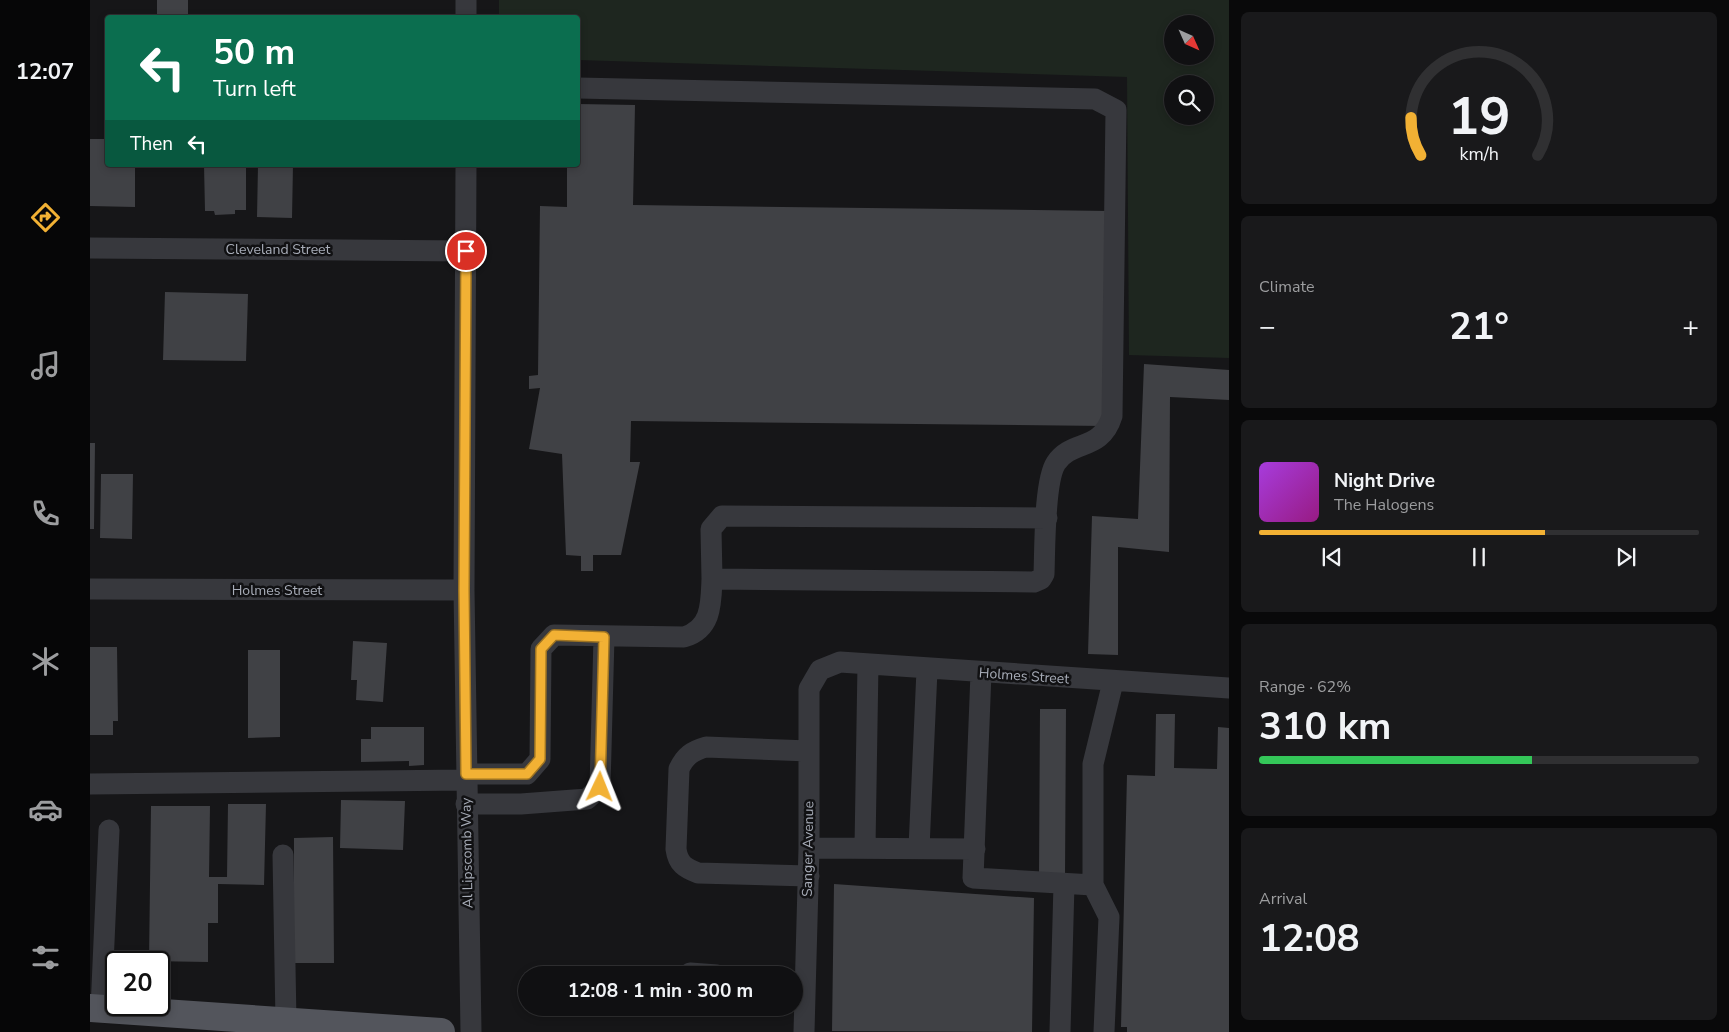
<!DOCTYPE html>
<meta charset="utf-8">
<style>
body{margin:0;font-family:"Nunito Sans",sans-serif;background:#19191b;color:#f1f3f6;height:100vh;display:flex;flex-direction:column;font-size:19px;white-space:nowrap}
*{box-sizing:border-box;margin:0}
p{font-size:16px;color:#9c9d9f}
.icon{flex:none;width:28px;height:28px;fill:none;stroke:currentColor;stroke-width:2;stroke-linecap:round;stroke-linejoin:round}
.map{position:relative;flex:1;overflow:hidden}
.sheet{display:flex;flex-direction:column;gap:12px;padding:12px;background:#09090a;width:500px}
.sheet>*{flex:none}
.top-card{position:absolute;left:15px;top:15px;width:475px;height:152px;border-radius:5px;box-shadow:0 2px 8px #0003,0 0 0 1px #303032;background:#0b6e4f;color:#fff;overflow:hidden}
.needle{width:32px;rotate:135deg}
.fabs{position:absolute;left:1074px;top:15px;display:grid;gap:10px}
.fabs a{display:grid;place-items:center;width:50px;height:50px;border-radius:50%;background:#101012;box-shadow:0 2px 8px #0003,0 0 0 1px #303032;font-size:25px}
.speed{position:absolute;left:15px;top:951px;display:flex;gap:10px;font-size:25px;font-weight:700;text-align:center}
.speed>*{display:grid;place-content:center;width:65px;height:65px;border-radius:50%;background:#101012;box-shadow:0 2px 8px #0003,0 0 0 1px #303032;line-height:1}
.speed .limit{border:2px solid #111;border-radius:8px;background:#fff;color:#111}
.pin{position:absolute;display:grid;place-items:center;width:42px;height:42px;color:#fff;margin:-21px;border:2px solid #fff;border-radius:50%;box-shadow:0 1px 5px #0007}
.me{position:absolute;width:55px;margin:-28px;rotate:2deg;stroke-linejoin:round;filter:drop-shadow(0 0 4px #0008)}
.turn{display:flex;align-items:center;gap:18px;height:105px;padding:0 25px;font-size:22px}
.turn .icon{width:65px;height:65px;stroke-width:2.5}
.turn b{display:block;font-size:35px;line-height:42px}
.then{display:flex;align-items:center;height:48px;padding:0 25px;background:#0003;gap:10px;font-size:19px}
.big{font-size:38px;font-weight:700;line-height:1.1}
.sheet .card{flex:1;display:flex;flex-direction:column;justify-content:center;gap:8px;min-width:0;padding:0 18px;border-radius:8px;background:#19191b}
.sheet .dial{align-items:center;gap:0}
.dial svg{height:130px;overflow:visible;fill:none;stroke:#303032;stroke-width:7;stroke-linecap:round;text-anchor:middle}
.dial text{fill:#f1f3f6;stroke:none}
.song{display:flex;align-items:center;gap:15px}
.cover{width:60px;height:60px;border-radius:8px;background:linear-gradient(135deg,hsl(280 70% 55%),hsl(310 70% 35%))}
.played{height:5px;border-radius:2px;background:linear-gradient(90deg,#f2b134 65%,#303032 65%)}
.keys{display:flex;justify-content:space-around;direction:ltr}
.heat{display:flex;justify-content:space-between;align-items:center;font-size:28px;direction:ltr}
.charge{height:8px;border-radius:4px;background:linear-gradient(90deg,#34c759 62%,#303032 0)}
.trip{position:absolute;left:428px;top:966px;width:285px;height:50px;border-radius:25px;background:#101012;box-shadow:0 2px 8px #0003,0 0 0 1px #303032;font-weight:700;line-height:50px;text-align:center}
main{display:flex;flex:1;min-height:0}
.tab-bar{display:flex;flex-direction:column;width:90px;justify-content:space-around;align-items:center;background:#060607;color:#9c9d9f}
.tab-bar .icon{width:35px;height:35px}
.tab-bar .current{color:#f2b134}
.tab-bar b{font-size:22px;color:#f1f3f6}
.map>svg:first-child{display:block}
</style>
<main>
<nav class="tab-bar">
<b>12:07</b>
<svg class="icon current" aria-label="directions" viewBox="0 0 24 24"><path d="M12 3l9 9-9 9-9-9zM9 14v-3h6M13 9l2 2-2 2"/></svg>
<svg class="icon" aria-label="music" viewBox="0 0 24 24"><path d="M9 18V5l10-2v13"/><circle cx="6" cy="18" r="3"/><circle cx="16" cy="16" r="3"/></svg>
<svg class="icon" aria-label="phone" viewBox="0 0 24 24"><path d="M5 4h4l2 5-3 2q2 4 5 5l2-3 5 2v4C11 20 4 13 5 4z"/></svg>
<svg class="icon" aria-label="climate" viewBox="0 0 24 24"><path d="M12 3v18M4 7l16 10M4 17L20 7"/></svg>
<svg class="icon" aria-label="car" viewBox="0 0 24 24"><path d="M5 17H2v-5l4-1 3-4h7l3 4 3 1v5h-3M9 17h6M6 11h13"/><circle cx="7" cy="17" r="2"/><circle cx="17" cy="17" r="2"/></svg>
<svg class="icon" aria-label="filters" viewBox="0 0 24 24"><path d="M4 7h16M4 17h16"/><circle cx="9" cy="7" r="2"/><circle cx="15" cy="17" r="2"/></svg>
</nav>
<div class="map">
<svg width="1139" height="1032" viewBox="0 0 1139 1032">
<rect width="100%" height="100%" fill="#161618"/>
<!-- green -->
<path fill="#1e261f" fill-rule="evenodd" d="M409,0H1139V358L1039,355L1037,77L488,60V18L409,17ZM1082,24H1115V56H1082ZM1082,84H1115V116H1082Z"/>
<!-- building -->
<path fill="#404145" d="M67,0H98V18H67Z
M488,104L545,105L543,205L1019,211L1016,426L541,421L540,462H550L531,555H503V571H491V556L476,555L472,454L439,449L450,388L439,389V376L448,375L450,206L477,207V165H488Z
M0,139H18V165H45V207L0,206Z
M114,165H156V210H145V214L125,215L124,211H115Z
M168,165H203L202,218L167,217Z
M75,292L158,294L156,361L73,360Z
M1054,364L1139,370V400L1080,397L1079,552L1028,547V655L998,654L1002,516L1048,519Z
M0,443H5L4,529H0Z
M11,474H43L42,539L10,538Z
M263,641L297,643L293,702L266,700L267,680H261Z
M0,647H27L28,721H23V735H0Z
M158,650H190V737L158,738Z
M950,709H976L975,877L949,876Z
M1066,714H1085L1084,768L1127,769L1128,727L1139,728V1032H1037V1027H1031L1037,775L1065,776Z
M281,727H334V765L319,766V761L271,762V739H281Z
M251,800L315,801L313,850L250,848Z
M138,804H176L174,885L128,884V923H118V962L59,961L61,806H120L119,877H137Z
M243,837L244,963H204V838Z
M744,884L944,898L942,1032L742,1031Z"/>
<g fill="none" stroke-linecap="round" stroke-linejoin="round">
<!-- minor -->
<path stroke="#37383d" stroke-width="21" d="M376,18V0
M376,165L374,590L381,1032
M0,248L376,251
M622,579L621,529L632,516L957,518
M0,589L374,590
M891,673L883,878L1003,885
M376,774H437L450,759L451,649L464,635L594,637C622,629 621,603 622,579L944,582L951,579L954,574C955,550 954,481 966,463C982,439 1011,452 1022,416L1026,110L1005,99L488,88
M0,784L375,780
M376,804H431L497,799L510,787L514,637
M775,847L778,664
M719,848L885,849
M829,848L837,670
M193,855L196,1021
M719,876L608,873C595,868 588,864 586,849L589,769C595,756 602,751 616,747L719,751
M600,973L627,975
M11,1009L19,830
M714,1032L719,848V689L730,670L750,662L1139,688
M970,1032L974,884
M1014,1032L1019,917L1003,885V764L1023,682"/>
<!-- major -->
<path stroke="#53555c" stroke-width="28" d="M0,1008L351,1032"/>
</g>
<g fill="none" stroke-linecap="round" stroke-linejoin="round">
<!-- route casing -->
<g stroke="#9d7322" stroke-width="12">
<path id="route" d="M376,251L374,590L376,774H437L450,759L451,649L464,635L514,637L510,787"/>
</g>
<!-- route -->
<use href="#route" stroke="#f2b134" stroke-width="9"/>
</g>
<g text-anchor="middle" dominant-baseline="central" stroke-width="5" stroke-linejoin="round" paint-order="stroke">
<!-- street labels -->
<g font-size="14" fill="#a8adb8" stroke="#111113">
<text x="188" y="249">Cleveland Street</text>
<text x="187" y="590">Holmes Street</text>
<text transform="translate(934 676) rotate(4)">Holmes Street</text>
<text transform="translate(718 849) rotate(-89)">Sanger Avenue</text>
<text transform="translate(377 853) rotate(-91)">Al Lipscomb Way</text>
</g>
</g>
</svg>
<div class="fabs">
<a><svg class="needle" viewBox="-14 -14 28 28"><path d="M0-13l5 13h-10z" fill="#e53935"/><path d="M0 13l5-13h-10z" fill="#9c9d9f"/></svg></a>
<a><svg class="icon" aria-label="search" viewBox="0 0 24 24"><circle cx="10" cy="10" r="6"/><path d="M15 15l6 6"/></svg></a>
</div>
<div class="speed"><div class="limit">20</div></div>
<div class="pin" style="left:376px;top:251px;background:#d93025"><svg class="icon" aria-label="arrive" viewBox="0 0 24 24"><path d="M6 21V4h12l-3 4 3 4H6"/></svg></div>
<svg class="me" style="left:510px;top:787px" viewBox="-20 -20 40 40"><path d="M0-17L14 15 0 8-14 15z" fill="#f2b134" stroke="#fff" stroke-width="4"/></svg>
<div class="trip">12:08 · 1 min · 300 m</div>
<div class="top-card">
<div class="turn"><svg class="icon" aria-label="left" viewBox="0 0 24 24"><path d="M17 20v-9H6M10 6l-5 5 5 5"/></svg><div><b>50 m</b>Turn left</div></div>
<div class="then">Then<svg class="icon" aria-label="left" viewBox="0 0 24 24"><path d="M17 20v-9H6M10 6l-5 5 5 5"/></svg></div>
</div>
</div>
<section class="sheet">
<div class="card dial"><svg viewBox="0 0 100 80">
<path d="M14 69A42 42 0 1 1 86 69"/>
<path d="M14 69A42 42 0 0 1 8 46" stroke="#f2b134"/>
<text x="50" y="56" font-size="32" font-weight="700">19</text>
<text x="50" y="72" font-size="11">km/h</text>
</svg></div>
<div class="card"><p>Climate</p>
<div class="heat"><a>−</a><b class="big">21°</b><a>+</a></div>
</div>
<div class="card">
<div class="song"><i class="cover"></i><div><b>Night Drive</b><p>The Halogens</p></div></div>
<div class="played"></div>
<div class="keys"><svg class="icon" aria-label="previous" viewBox="0 0 24 24"><path d="M18 5L8 12l10 7zM5 5v14"/></svg><svg class="icon" aria-label="pause" viewBox="0 0 24 24"><path d="M8 5v14M16 5v14"/></svg><svg class="icon" aria-label="next" viewBox="0 0 24 24"><path d="M6 5l10 7-10 7zM19 5v14"/></svg></div>
</div>
<div class="card"><p>Range · 62%</p><b class="big">310 km</b><div class="charge"></div></div>
<div class="card"><p>Arrival</p><b class="big">12:08</b></div>
</section>
</main>
